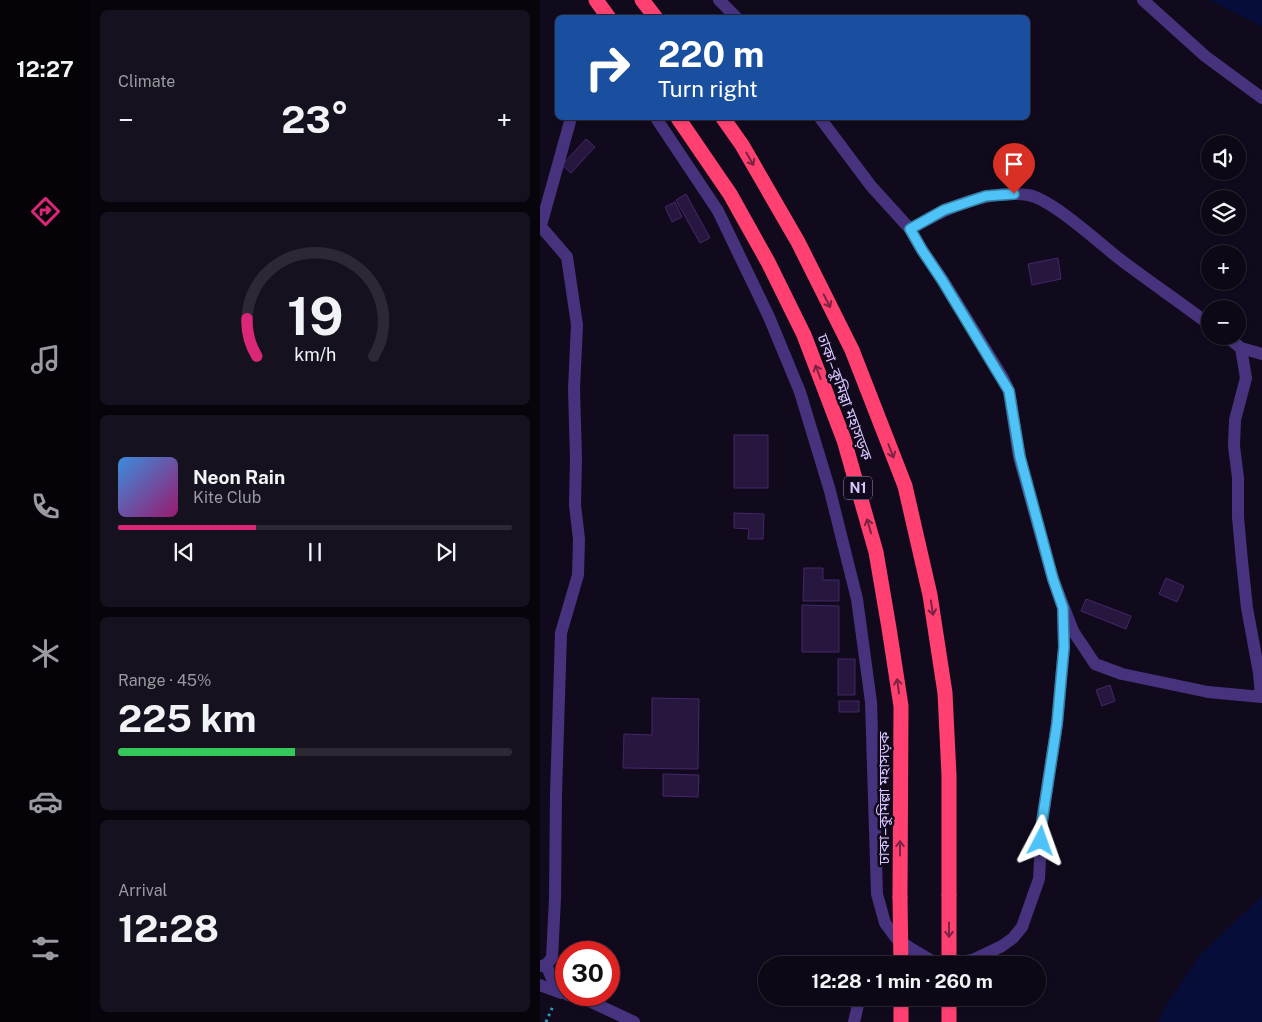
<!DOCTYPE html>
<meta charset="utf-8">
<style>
body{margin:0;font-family:"Public Sans","Noto Sans Bengali",sans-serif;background:#16111e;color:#f1f3f6;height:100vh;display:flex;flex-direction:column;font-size:19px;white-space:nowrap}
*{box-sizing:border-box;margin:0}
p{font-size:16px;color:#9a9aa0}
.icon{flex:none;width:28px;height:28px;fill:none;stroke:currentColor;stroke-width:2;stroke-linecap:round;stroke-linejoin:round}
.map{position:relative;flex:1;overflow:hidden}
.sheet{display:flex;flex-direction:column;gap:10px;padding:10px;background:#07040c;width:450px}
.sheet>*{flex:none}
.guide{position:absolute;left:15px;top:15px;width:475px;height:105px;border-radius:8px;box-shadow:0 1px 4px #0004,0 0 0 1px #2d2934;background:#1a4fa0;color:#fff;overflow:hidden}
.tools{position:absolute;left:661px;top:135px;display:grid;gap:10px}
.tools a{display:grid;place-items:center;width:45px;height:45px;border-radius:50%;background:#0d0815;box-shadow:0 1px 4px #0004,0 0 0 1px #2d2934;font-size:25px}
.speed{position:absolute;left:15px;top:941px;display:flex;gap:10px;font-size:25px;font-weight:700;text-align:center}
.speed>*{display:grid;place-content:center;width:65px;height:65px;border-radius:50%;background:#0d0815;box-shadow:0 1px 4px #0004,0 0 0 1px #2d2934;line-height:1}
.speed .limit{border:8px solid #d22;background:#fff;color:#111}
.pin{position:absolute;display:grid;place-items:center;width:42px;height:42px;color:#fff;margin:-51px -21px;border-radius:50% 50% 50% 0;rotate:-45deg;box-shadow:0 0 5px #0007}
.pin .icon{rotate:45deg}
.me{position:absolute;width:55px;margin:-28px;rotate:4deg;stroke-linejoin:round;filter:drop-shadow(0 0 4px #0008)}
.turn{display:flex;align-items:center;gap:18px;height:105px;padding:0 20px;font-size:22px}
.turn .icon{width:65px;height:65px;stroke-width:2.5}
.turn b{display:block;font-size:35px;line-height:42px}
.big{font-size:38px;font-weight:700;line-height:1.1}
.sheet .widget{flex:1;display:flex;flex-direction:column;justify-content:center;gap:8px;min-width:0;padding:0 18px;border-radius:8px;background:#16111e}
.sheet .dial{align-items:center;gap:0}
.dial svg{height:130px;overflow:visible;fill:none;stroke:#2d2934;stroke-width:7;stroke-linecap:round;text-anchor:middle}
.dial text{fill:#f1f3f6;stroke:none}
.song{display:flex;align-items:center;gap:15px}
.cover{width:60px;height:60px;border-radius:8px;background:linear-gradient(135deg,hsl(210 70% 55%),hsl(320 70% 35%))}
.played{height:5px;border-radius:2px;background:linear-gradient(90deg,#db2777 35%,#2d2934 35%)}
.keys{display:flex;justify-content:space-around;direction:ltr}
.heat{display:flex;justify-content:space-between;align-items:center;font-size:28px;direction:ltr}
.charge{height:8px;border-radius:4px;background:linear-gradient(90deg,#34c759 45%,#2d2934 0)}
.trip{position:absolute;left:218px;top:956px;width:288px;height:50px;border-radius:25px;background:#0d0815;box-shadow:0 1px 4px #0004,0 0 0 1px #2d2934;font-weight:700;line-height:50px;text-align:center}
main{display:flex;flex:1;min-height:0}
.menu{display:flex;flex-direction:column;width:90px;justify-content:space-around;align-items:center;background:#050308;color:#9a9aa0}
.menu .icon{width:35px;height:35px}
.menu .selected{color:#db2777}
.menu b{font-size:22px;color:#f1f3f6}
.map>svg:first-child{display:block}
</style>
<main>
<nav class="menu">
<b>12:27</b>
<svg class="icon selected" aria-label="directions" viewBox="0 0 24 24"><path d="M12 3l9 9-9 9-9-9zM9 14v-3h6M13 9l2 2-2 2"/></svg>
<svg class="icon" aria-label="music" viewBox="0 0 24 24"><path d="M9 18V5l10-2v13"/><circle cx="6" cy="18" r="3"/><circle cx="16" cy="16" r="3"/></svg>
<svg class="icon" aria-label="phone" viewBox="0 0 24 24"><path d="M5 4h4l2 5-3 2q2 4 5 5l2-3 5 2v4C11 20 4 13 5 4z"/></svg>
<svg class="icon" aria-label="climate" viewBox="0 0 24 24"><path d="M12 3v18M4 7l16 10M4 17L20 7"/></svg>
<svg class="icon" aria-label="car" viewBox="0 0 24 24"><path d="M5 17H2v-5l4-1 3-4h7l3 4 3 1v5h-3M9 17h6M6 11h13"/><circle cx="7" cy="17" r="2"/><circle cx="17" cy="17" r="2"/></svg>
<svg class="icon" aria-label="filters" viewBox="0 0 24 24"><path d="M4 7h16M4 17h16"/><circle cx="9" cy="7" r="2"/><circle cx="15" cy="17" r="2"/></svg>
</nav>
<section class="sheet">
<div class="widget"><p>Climate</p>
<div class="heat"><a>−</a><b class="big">23°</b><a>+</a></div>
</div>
<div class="widget dial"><svg viewBox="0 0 100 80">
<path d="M14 69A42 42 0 1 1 86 69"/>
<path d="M14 69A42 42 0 0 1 8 46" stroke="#db2777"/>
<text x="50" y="56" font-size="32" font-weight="700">19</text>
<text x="50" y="72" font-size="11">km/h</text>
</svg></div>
<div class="widget">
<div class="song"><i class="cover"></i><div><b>Neon Rain</b><p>Kite Club</p></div></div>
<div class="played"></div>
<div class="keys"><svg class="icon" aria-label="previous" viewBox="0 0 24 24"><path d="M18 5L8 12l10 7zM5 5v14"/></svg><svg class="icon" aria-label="pause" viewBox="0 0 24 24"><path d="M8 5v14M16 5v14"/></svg><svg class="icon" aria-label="next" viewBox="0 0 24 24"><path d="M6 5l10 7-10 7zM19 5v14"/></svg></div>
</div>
<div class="widget"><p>Range · 45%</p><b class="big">225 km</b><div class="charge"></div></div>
<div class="widget"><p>Arrival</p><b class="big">12:28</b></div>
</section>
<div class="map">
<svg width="722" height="1022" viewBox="0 0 722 1022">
<rect width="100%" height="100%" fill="#110a1c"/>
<!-- water -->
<path fill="#070d39" d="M670,0H722V27Z
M722,896V1022H618L626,1006L660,955Z"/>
<!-- building -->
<path fill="#27163e" stroke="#44276b" d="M46,139L55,147L31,173L22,165Z
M146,194L170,238L160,243L136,200Z
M135,202L142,217L132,222L125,207Z
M518,258L521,279L492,285L488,264Z
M194,435H228V488H194Z
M194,513L224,514L223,539H208L209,529L194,528Z
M264,568H283V580H299V601H263Z
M626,578L644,586L637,602L619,594Z
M546,599L591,616L586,629L541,611Z
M262,605L299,606V652H262Z
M298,659H315V695H298Z
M570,685L575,701L562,706L556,690Z
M112,698L159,699L158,769L83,768L84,734L112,735Z
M299,701H319V712H299Z
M123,774L159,775L158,797L123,796Z
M281,961H314V965H281Z"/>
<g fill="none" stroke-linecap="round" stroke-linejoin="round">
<!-- path -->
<path stroke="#2899b1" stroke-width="3" stroke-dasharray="2.5 4" stroke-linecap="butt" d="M6,1022L13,1006"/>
<!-- minor -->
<path stroke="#47337d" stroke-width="12" d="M179,0L197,18
M603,0L665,56L722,98
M116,118L178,211L229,317L260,392L290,491L317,599L331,702L337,894L345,923L356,938L370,948L392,961L421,962L435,959L462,946L473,938L482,927L499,879L502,821L517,724L524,647L523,608
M280,118L331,186L370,229L382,250L402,279L463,378L469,391L479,457L513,579L533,631L555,664L582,674L668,692L722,697
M0,229L31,118
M370,229C407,208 445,189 488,195C512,199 560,244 581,260C610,282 641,303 670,325
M686,336L701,348L722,354
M701,348L706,378L695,420L694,446L698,478V517L702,561L707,608L719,673L721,697
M6,965L18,992
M0,966L6,965L12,958L15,899L16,794L21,633L38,575L39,539L35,505L36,458L34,389L37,325L27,257L2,228
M0,985L21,993
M28,995L45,999L94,1022
M314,1022L318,1005"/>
<!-- highway -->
<path stroke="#ff4070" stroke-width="15" d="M56,0L69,18
M102,0L116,18
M138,118L190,194L228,262L264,335L304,440L336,552L349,628L361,706L360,897
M183,118L202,145L258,242L312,350L365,486L390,595L405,693L409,775V895
M361,998V1022
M409,1022V998"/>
<!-- highway-bridge -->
<path stroke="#ff4070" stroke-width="15" d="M360,897L361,965
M409,965V895"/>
</g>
<!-- one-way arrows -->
<defs><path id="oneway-shaft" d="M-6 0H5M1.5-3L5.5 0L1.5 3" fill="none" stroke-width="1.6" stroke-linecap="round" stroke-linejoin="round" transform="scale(1.25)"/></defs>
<g stroke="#7c2242">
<use href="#oneway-shaft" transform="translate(210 159) rotate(60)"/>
<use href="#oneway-shaft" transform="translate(287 301) rotate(63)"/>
<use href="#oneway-shaft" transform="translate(278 372) rotate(-111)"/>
<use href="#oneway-shaft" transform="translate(351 451) rotate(69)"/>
<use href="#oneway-shaft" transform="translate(329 526) rotate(-106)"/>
<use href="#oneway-shaft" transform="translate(392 608) rotate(81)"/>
<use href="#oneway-shaft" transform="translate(358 686) rotate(-98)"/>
<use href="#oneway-shaft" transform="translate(360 848) rotate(-90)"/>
<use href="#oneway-shaft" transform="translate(409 930) rotate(90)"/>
</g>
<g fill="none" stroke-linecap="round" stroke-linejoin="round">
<!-- route casing -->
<g stroke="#337fa1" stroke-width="12">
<path id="route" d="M474,194L446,196L404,210L370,229L382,250L402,280L469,391L480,457L513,579L523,608L524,647L517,724L502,822L501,841"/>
</g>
<!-- route -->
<use href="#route" stroke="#4fc3f7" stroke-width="9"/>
</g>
<g text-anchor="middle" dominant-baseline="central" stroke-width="5" stroke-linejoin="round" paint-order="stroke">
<!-- shield labels -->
<rect fill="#110a1c" stroke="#9d8dbb" stroke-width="1" x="304" y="476.5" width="28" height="23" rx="4"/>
<g font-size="14" font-weight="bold" fill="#d9c5ff">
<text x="318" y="488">N1</text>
</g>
<!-- street labels -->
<g font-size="15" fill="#d9c5ff" stroke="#110a1c">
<text transform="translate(305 397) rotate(70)">ঢাকা–কুমিল্লা মহাসড়ক</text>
<text transform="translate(343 798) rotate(-90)">ঢাকা–কুমিল্লা মহাসড়ক</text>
</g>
</g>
</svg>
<div class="tools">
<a><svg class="icon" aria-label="sound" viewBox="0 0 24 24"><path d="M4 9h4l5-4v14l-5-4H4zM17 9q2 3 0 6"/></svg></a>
<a><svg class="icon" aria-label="layers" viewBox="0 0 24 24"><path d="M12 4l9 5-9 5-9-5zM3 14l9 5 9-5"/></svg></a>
<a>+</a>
<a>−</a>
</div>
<div class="speed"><div class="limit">30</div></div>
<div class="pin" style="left:474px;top:194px;background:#d93025"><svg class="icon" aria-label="arrive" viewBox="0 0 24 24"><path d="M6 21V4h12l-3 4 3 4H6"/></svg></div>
<svg class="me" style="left:501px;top:841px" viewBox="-20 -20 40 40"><path d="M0-17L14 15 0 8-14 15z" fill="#4fc3f7" stroke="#fff" stroke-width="4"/></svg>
<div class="trip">12:28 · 1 min · 260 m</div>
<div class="guide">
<div class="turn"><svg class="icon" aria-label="right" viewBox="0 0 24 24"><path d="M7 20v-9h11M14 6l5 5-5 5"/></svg><div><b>220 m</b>Turn right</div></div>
</div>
</div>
</main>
